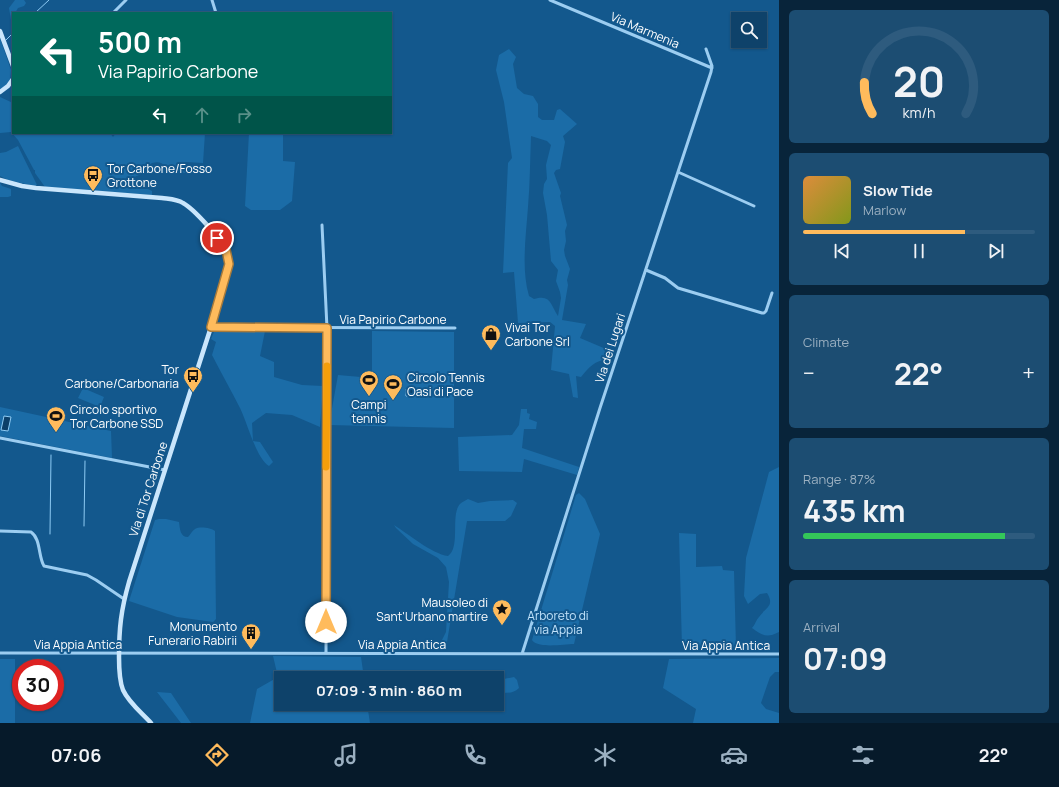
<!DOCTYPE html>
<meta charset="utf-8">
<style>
body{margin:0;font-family:Manrope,sans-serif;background:#1c4d72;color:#f1f3f6;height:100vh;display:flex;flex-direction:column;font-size:15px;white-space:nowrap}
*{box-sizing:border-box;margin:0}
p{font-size:13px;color:#9bb0c1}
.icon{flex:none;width:22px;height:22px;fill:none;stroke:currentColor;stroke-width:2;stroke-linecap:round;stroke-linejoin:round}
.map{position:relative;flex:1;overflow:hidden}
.panel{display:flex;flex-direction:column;gap:10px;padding:10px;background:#08243a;width:280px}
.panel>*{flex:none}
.top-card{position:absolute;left:12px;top:12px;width:380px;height:122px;border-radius:0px;box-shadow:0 1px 3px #0004,0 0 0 1px #2e5b7e;background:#00695c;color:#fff;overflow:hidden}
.fabs{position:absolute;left:731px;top:12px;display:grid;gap:8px}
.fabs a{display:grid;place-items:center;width:36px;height:36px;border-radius:0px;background:#0e426a;box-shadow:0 1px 3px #0004,0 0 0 1px #2e5b7e;font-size:20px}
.speed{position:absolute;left:12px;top:659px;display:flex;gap:8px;font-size:20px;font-weight:700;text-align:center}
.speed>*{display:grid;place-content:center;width:52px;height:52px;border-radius:50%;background:#0e426a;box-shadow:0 1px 3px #0004,0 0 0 1px #2e5b7e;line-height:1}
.speed .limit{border:6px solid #d22;background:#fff;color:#111}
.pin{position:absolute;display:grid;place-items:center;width:34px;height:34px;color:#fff;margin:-17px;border:2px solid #fff;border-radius:50%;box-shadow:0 1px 4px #0007}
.me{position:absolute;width:44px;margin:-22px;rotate:0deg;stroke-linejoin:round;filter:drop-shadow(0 0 3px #0008)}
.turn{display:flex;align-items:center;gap:14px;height:84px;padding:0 20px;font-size:18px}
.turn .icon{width:52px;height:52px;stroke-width:2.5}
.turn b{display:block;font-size:28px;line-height:34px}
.lanes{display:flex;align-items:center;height:38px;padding:0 20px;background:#0003;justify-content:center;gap:20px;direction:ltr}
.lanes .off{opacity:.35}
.big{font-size:30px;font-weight:700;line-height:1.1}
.panel .card{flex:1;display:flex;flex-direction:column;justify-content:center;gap:6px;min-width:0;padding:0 14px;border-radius:6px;background:#1c4d72}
.panel .dial{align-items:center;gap:0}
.dial svg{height:104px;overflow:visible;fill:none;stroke:#2e5b7e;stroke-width:7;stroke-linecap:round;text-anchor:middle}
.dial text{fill:#f1f3f6;stroke:none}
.song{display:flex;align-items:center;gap:12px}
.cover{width:48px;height:48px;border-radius:6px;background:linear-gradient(135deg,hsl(30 70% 55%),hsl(70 70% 35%))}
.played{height:4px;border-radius:2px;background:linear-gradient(90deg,#ffbb5c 70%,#2e5b7e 70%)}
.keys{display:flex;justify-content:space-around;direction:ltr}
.heat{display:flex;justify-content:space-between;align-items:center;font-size:22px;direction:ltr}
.charge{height:6px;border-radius:3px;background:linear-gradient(90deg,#34c759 87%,#2e5b7e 0)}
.trip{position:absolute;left:274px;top:671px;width:230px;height:40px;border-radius:0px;background:#0e426a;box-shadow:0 1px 3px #0004,0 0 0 1px #2e5b7e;font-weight:700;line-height:40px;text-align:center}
.menu{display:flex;height:64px;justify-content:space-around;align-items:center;background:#061a2a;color:#9bb0c1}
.menu .icon{width:28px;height:28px}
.menu .on{color:#ffbb5c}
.menu b{font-size:18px;color:#f1f3f6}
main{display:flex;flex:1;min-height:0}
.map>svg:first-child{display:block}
</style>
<main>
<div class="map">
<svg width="779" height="723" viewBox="0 0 779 723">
<rect width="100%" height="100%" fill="#13588d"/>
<!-- green -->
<path fill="#1b6ca7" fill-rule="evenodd" d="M15,0H24L26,3L24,6L18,8L15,13H13V19L11,20L9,8Z
M0,38L11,70L10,81L0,91Z
M509,49L516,57L513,64L517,88L524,94L533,96L538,104V117L542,120H554L557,110L560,109L577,124L563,136L565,142L560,169L556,170L554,173L561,193L560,196L567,225L565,231L566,241L564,250L565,256L570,269L567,280L568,285L562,320L586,324L580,338L606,349L605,353L608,355L613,353L615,356L611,360C597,358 589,367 581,377L576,376L578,398L573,397L569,374L551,370L555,326L550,322L518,323L514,272L503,273L508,163L512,158L504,102L496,70L499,55ZM531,136L547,141L551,145L546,165L547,179L544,184L543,193L547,215L551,261L558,270L556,281L560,292L561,298L558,316C550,304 551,294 534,299L529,296C521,269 526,235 528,207C530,184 530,160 531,136Z
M0,97L13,103V133H63L69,134L70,133H110L113,137L116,133H205L203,163L186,162V173C182,173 175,173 172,171C164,167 164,160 152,163L145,168V173C134,177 133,175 131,188L148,189L152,191V195L45,187L35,173V170H34L18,140L11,132L0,133Z
M249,133H283V161L295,162L292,201L280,210H251L245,206Z
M18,146L37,185L34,186L8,180L0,176V153L6,152Z
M0,183L2,186L11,189V196L8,197H0Z
M265,331L260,356L274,362V377L302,385L323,386L320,427L292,415L266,413L252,423L253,441L260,442L273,462L269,466C256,458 247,422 240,408C231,390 221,373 212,355L216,342L211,339L214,332Z
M372,331L454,332V428L329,425L338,375L372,378Z
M83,388L104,397L100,407L78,398Z
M0,407L111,431L112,458L0,436Z
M521,409H527V413L530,414L529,419L537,422L536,429H524L522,448L579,467L577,475L524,459L522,472L459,471L458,437L512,435L519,425Z
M779,467V632C767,638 763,636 752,628C755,625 756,620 759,617C766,607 775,606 767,593L760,594L748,604L744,596L746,558L769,472Z
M579,493L585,499L600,534L574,644C564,644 538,649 532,640L576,495Z
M468,499L478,503L490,501L513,500L517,503L511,516L505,521H467L446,648L442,640L446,632L449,582L446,567L438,558L413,544L396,528L394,525C407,533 432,554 448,556C461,547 450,515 460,504C462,502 466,500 468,499Z
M159,519H166L179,522C180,529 180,537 188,537C190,535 192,531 195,529C200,526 211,528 215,531L216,619L213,622L177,617L129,601L155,520Z
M679,533L696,534V567L722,566L723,570L734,571L736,647L682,648Z
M273,656L361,657L364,678H281V704H367L370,723H250L257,689L278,677Z
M779,658V672H775L770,677L761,703L766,709L779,713V723H693L696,709L663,688L669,659Z
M0,659H15V723H0Z
M514,677L517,680L519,688C514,693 509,693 502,693L497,686L498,680Z
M157,692L171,693L191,723H181Z"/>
<!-- water -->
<path fill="#0c4069" stroke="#8ecbf4" d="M406,389H421L420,396H406Z
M4,416L11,417L8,431L1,430Z"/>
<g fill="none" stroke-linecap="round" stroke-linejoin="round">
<!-- stream -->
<path stroke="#8ecbf4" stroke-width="1" d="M35,13L49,0
M6,40L13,33
M84,526L85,461
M50,534L51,455"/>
<!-- street -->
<path stroke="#9ccdf1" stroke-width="3" d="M212,0L216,13
M550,0L712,68
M113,13L126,0
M678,172L754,206
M322,225L327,328L326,653
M646,270L665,278L678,288L762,313H764L766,311L772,293
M211,327L455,328
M0,438L165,470
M0,531L31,532C41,539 38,556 44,566L87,575L96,580L124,599
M0,653L779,654
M522,654L600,408L711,72L712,66L706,49"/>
<!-- secondary -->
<path stroke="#cae6fc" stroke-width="4.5" d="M0,31L13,66
M0,92L8,86L13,79
M0,180L22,186L36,188L162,198C169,199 177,199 183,203C194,209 222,240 226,251C229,257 229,263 228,270L211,327L129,582C121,610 119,628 119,657C119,668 119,680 123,690C129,703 142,713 151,723"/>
</g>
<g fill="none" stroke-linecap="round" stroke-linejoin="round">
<!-- route casing -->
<g stroke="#a67a3c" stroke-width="10">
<path id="route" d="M217,238L226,250L229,264L211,327L327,328L326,622"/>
</g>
<!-- route -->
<use href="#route" stroke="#ffbb5c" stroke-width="7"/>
<!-- slow -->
<path stroke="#f59e0b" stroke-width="7" d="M326,467L327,366"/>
</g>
<!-- icons -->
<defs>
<g id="bus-pin" transform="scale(1)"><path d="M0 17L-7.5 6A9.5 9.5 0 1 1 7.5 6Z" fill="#ffbb5c" stroke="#13588d"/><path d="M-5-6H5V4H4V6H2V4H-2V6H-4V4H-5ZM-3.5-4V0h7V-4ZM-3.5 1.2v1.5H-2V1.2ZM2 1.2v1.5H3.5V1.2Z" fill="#111"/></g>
<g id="shop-pin" transform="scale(1)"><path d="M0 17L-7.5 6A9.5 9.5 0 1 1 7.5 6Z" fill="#ffbb5c" stroke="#13588d"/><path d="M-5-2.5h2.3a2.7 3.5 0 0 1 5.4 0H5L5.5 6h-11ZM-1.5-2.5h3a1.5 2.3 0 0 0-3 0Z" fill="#111"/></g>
<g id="stadium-pin" transform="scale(1)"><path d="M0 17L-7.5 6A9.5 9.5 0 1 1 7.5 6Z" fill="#ffbb5c" stroke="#13588d"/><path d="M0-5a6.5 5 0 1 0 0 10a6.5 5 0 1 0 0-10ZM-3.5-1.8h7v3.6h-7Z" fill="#111"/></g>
<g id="sight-pin" transform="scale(1)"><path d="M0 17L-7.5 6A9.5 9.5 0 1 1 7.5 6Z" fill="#ffbb5c" stroke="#13588d"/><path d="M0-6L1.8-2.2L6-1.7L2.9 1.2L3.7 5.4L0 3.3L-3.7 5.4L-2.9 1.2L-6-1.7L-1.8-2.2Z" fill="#111"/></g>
<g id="building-pin" transform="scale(1)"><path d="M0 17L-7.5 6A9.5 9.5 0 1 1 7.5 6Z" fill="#ffbb5c" stroke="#13588d"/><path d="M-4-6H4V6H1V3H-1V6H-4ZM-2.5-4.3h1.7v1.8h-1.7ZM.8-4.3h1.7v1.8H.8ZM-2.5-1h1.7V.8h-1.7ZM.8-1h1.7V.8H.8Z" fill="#111"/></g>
</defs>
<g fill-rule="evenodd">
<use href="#bus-pin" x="93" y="175"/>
<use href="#shop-pin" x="491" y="334"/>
<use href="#bus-pin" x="193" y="376"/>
<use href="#stadium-pin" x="369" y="380"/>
<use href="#stadium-pin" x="393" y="384"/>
<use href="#stadium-pin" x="56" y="416"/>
<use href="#sight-pin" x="502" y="609"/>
<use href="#building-pin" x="251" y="633"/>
</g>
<g text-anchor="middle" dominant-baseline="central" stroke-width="4" stroke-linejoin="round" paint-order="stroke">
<!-- street labels -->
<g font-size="12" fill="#fff" stroke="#13588d">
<text transform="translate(645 30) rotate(23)">Via Marmenia</text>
<text x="393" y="319">Via Papirio Carbone</text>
<text transform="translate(610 348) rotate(-72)">Via dei Lugari</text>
<text transform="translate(148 489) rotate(-72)">Via di Tor Carbone</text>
<text x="78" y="644">Via Appia Antica</text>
<text x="402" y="644">Via Appia Antica</text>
<text x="726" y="645">Via Appia Antica</text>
</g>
<!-- poi labels -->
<g font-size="12" fill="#fff" stroke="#13588d" text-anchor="start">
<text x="107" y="168">Tor Carbone/Fosso<tspan x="107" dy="14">Grottone</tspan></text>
<text x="505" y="327">Vivai Tor<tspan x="505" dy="14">Carbone Srl</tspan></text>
<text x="179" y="369" text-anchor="end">Tor<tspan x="179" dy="14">Carbone/Carbonaria</tspan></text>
<text x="407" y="377">Circolo Tennis<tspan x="407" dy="14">Oasi di Pace</tspan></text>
<text x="369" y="404" text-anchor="middle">Campi<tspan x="369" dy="14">tennis</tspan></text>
<text x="70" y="409">Circolo sportivo<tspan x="70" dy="14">Tor Carbone SSD</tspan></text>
<text x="488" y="602" text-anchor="end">Mausoleo di<tspan x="488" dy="14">Sant'Urbano martire</tspan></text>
<text x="237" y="626" text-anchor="end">Monumento<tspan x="237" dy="14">Funerario Rabirii</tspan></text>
</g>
<!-- park labels -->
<g font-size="12" fill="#c3e4fc" stroke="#13588d">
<text x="558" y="615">Arboreto di<tspan x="558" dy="14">via Appia</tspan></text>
</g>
</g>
</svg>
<div class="fabs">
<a><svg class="icon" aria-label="search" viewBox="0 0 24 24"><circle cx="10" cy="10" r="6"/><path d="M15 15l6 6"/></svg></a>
</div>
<div class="speed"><div class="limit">30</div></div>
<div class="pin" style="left:217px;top:238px;background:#d93025"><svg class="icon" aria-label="arrive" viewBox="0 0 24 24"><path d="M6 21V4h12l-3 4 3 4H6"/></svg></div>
<svg class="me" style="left:326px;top:622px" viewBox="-20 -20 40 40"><circle r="19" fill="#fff"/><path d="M0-13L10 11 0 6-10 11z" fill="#ffbb5c"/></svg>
<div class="trip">07:09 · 3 min · 860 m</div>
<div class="top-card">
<div class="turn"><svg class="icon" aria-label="left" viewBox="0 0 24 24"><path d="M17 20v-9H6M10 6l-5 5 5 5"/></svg><div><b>500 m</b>Via Papirio Carbone</div></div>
<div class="lanes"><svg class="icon" aria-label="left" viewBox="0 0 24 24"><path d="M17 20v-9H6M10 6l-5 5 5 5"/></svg><svg class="icon off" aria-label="ahead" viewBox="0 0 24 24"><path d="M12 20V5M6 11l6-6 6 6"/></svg><svg class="icon off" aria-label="right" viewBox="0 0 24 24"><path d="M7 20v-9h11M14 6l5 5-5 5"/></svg></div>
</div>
</div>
<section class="panel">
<div class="card dial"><svg viewBox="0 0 100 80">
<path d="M14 69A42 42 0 1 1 86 69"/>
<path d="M14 69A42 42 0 0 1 8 45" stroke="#ffbb5c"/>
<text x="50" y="56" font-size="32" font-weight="700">20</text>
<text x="50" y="72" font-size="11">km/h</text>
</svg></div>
<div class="card">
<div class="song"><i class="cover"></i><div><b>Slow Tide</b><p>Marlow</p></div></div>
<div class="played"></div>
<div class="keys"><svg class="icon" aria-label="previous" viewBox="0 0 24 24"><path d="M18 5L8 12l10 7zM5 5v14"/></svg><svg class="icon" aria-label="pause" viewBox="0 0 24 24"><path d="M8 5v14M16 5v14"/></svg><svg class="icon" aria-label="next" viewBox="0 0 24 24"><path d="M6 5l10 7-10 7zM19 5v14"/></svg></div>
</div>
<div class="card"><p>Climate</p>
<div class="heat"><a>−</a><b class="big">22°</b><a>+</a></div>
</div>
<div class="card"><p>Range · 87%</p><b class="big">435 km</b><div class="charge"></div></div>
<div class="card"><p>Arrival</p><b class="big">07:09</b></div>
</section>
</main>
<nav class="menu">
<b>07:06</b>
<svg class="icon on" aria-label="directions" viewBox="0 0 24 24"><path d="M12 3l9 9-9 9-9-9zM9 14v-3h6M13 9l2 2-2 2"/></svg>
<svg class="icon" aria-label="music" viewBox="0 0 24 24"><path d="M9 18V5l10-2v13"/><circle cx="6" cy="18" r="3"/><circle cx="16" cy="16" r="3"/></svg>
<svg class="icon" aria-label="phone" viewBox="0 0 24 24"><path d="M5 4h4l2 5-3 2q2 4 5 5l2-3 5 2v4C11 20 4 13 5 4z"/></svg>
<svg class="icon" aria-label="climate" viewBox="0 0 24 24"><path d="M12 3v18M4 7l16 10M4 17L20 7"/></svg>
<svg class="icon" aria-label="car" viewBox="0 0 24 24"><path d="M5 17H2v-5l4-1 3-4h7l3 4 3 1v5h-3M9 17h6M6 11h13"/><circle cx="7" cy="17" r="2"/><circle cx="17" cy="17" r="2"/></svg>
<svg class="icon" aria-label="filters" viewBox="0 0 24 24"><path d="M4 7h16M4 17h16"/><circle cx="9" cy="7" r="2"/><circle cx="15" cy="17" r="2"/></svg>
<b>22°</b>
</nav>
